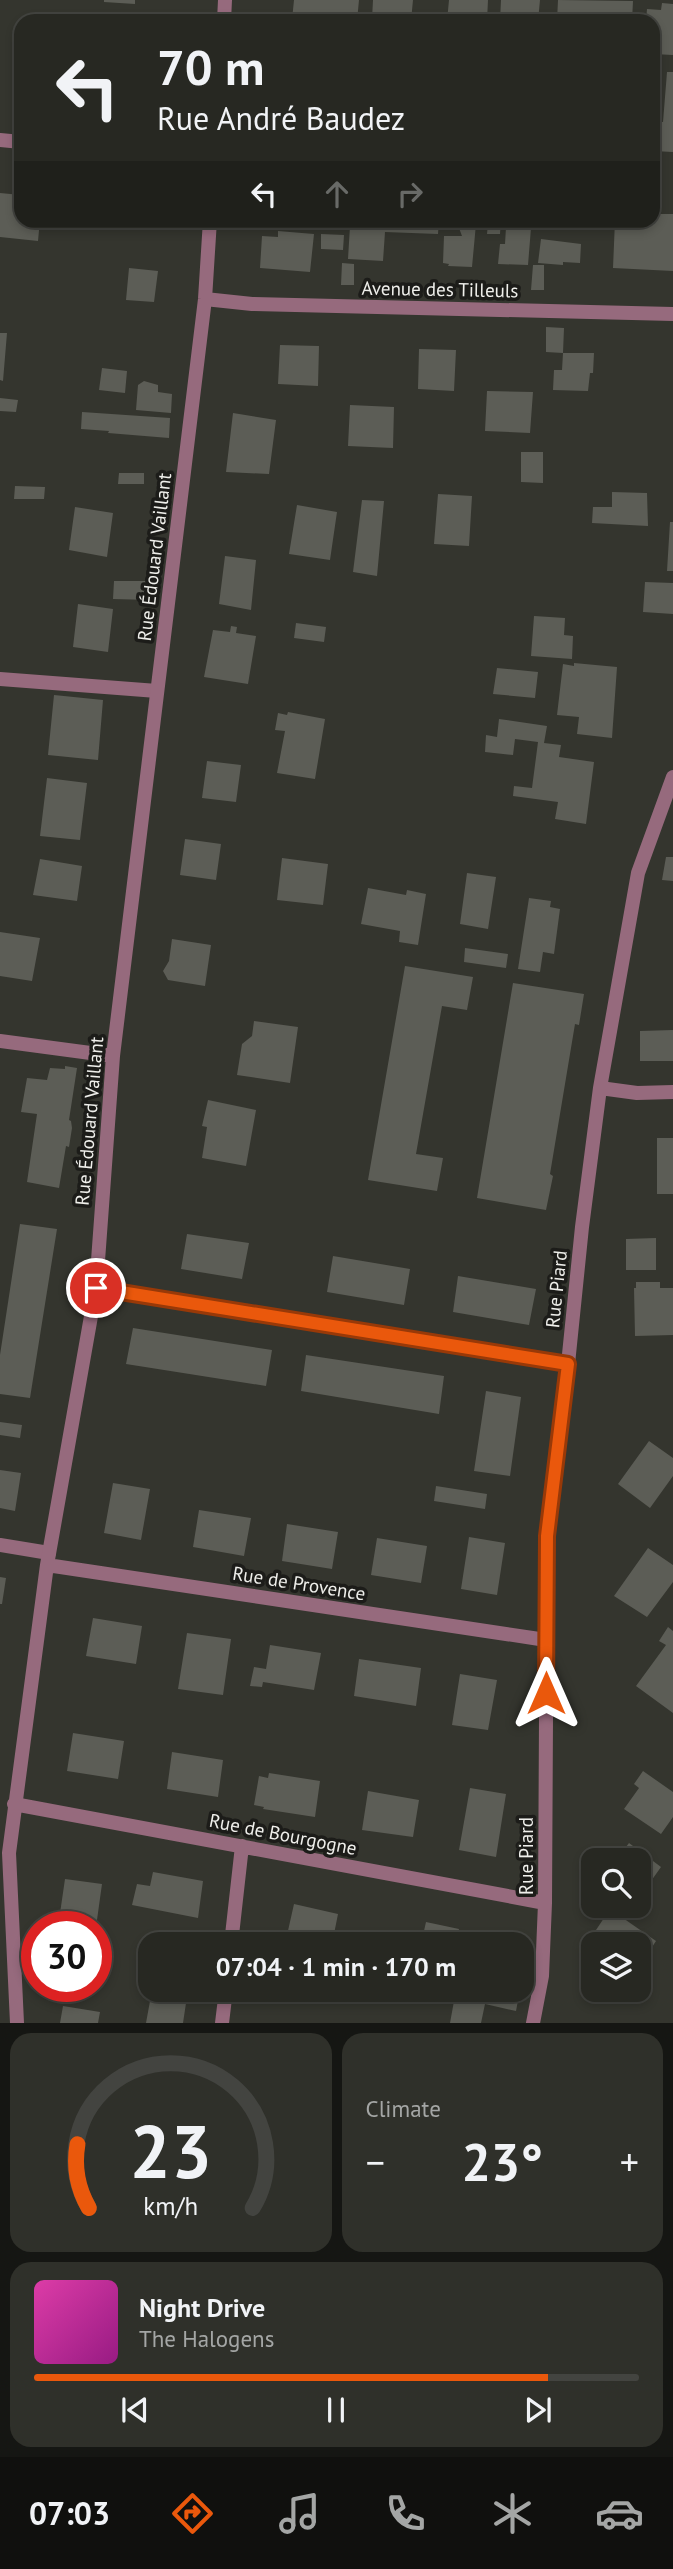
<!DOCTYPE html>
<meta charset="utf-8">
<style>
body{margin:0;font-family:"PT Sans",sans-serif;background:#2f302a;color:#f1f3f6;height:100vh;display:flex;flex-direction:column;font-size:26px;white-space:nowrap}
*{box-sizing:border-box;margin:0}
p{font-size:23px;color:#a4a6a5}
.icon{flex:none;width:38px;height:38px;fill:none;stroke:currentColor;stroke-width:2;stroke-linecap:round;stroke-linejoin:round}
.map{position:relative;height:2023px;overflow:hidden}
.side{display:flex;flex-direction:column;gap:10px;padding:10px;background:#151613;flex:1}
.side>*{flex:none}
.hud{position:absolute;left:14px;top:14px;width:646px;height:214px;border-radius:21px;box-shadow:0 4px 10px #0003,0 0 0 2px #434440;background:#272822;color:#f1f3f6;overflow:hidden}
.controls{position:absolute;left:581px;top:1848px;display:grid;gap:14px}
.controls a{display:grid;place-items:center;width:70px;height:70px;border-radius:14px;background:#272822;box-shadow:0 4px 10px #0003,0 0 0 2px #434440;font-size:35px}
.speed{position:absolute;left:21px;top:1911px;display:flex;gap:14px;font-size:35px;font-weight:700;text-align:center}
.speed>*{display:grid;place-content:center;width:91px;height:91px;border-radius:50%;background:#272822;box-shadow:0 4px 10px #0003,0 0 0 2px #434440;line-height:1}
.speed .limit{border:10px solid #d22;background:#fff;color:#111}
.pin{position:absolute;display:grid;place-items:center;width:60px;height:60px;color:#fff;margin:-30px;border:4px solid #fff;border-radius:50%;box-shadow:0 2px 7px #0007}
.me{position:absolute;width:77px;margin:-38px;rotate:0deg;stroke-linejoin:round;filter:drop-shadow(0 0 5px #0008)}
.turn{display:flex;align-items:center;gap:24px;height:147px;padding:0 28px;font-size:32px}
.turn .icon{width:91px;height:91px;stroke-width:2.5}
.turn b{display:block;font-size:49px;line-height:60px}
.lanes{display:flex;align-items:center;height:66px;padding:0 28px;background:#0003;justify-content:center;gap:35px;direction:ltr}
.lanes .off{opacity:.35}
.big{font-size:52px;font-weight:700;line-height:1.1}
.side .card{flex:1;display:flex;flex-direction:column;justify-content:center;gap:10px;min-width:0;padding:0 24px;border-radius:21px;background:#2f302a}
.side .dial{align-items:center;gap:0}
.dial svg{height:182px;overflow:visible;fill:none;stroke:#434440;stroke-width:7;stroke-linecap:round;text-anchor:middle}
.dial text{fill:#f1f3f6;stroke:none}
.song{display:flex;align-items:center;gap:21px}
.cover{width:84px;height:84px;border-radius:10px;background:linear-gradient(135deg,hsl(320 70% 55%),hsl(310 70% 35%))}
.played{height:7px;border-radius:4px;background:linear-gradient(90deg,#ea580c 85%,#434440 85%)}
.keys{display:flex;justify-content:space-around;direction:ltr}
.heat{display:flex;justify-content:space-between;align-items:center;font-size:38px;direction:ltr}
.side .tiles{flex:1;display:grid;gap:10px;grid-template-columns:1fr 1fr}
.card:last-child{grid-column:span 2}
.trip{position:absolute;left:138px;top:1932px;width:396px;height:70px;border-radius:21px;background:#272822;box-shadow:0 4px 10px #0003,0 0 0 2px #434440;font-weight:700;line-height:70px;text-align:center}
.dock{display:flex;height:112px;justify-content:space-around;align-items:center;background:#10100e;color:#a4a6a5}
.dock .icon{width:49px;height:49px}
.dock .selected{color:#ea580c}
.dock b{font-size:32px;color:#f1f3f6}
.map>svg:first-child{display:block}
</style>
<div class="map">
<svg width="673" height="2023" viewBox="0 0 673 2023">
<rect width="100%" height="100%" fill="#34352e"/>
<!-- building -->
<path fill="#5c5d56" d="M104,0H135V4L104,2Z
M294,0H359L357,21L292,20Z
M373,0H413L411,21L372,19Z
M449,0H488L487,21H447Z
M501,0H540L538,21H500Z
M558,0L633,1L632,21H557Z
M662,3L673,4V55L653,54V21H646L647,9L661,10Z
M106,13L149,17V21H105Z
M667,72H673V152L653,151V121L663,122Z
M19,77H21V116L15,115Z
M0,193L21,195V220H40L38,241L0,237Z
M653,214H673V271L613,268L615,220H653Z
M371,220H439L438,234L385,232L383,261L348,259L350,226L370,228Z
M459,220H501L500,234H487L488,224H476L472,267L448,266L449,264L443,263L444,236H462L459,228Z
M528,220H535V228H531L528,265L498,264L500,244H505L506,227L527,228Z
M278,231L314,234L310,272L260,268L262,236L278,237Z
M321,234L344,235L343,250L321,249Z
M541,239L581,244L580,263L563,262V265L538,263Z
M342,263L354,264V285H341Z
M533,265H544V290H531Z
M129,268L158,271L154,302L126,300Z
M546,327L564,328L563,353L546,352Z
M0,333H7L3,381L0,380Z
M280,345L319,346L318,386L278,384Z
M419,349L456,350L454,391L418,389Z
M563,353H594L593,373H590L588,391L553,390L554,370H562Z
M102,368L127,371L125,393L99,390Z
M144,381L158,385V392L172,394L171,413L136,410L138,385Z
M487,391L533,392L530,433L485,431Z
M0,398L18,400L16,412L0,411Z
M350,405L394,407L393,448L348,446Z
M82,412L170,418L169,438L108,433L109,431L81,429Z
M233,413L276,420L269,474L226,472Z
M521,452H543V483L521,482Z
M119,473H144V484H118Z
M15,486L45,487L44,499H14Z
M612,492L647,493L648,526L592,523L593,507H612Z
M438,494L472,496L469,546L434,544Z
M362,500L384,501L377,576L353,572Z
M297,505L337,512L330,560L289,554Z
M75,507L113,513L107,557L69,550Z
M670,522H673V571H667Z
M225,556L256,560L251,610L219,604Z
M114,581H150V600L113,599Z
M645,582L673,583V614L643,612Z
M78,604L113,609L108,652L73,647Z
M534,616L565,618L564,635L573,636L572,659L531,656Z
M296,623L326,627L324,642L294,638Z
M231,626L237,627L236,633L256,636L248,684L204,677L213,630L230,632Z
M574,663L617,667L612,738L577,734L579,717L557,715L563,664L574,666Z
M497,668L538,672L535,698L493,694Z
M54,695L103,700L98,760L48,755Z
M288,712L325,719L315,779L277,773L285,731L275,730L278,713L287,715Z
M499,719L547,726L544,743L561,745L559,757L594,762L586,824L555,819L558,802L513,796L514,786L532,788L538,742L515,739L513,755L485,752L486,735L497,737Z
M207,761L241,765L236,802L202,798Z
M47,778L87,783L80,840L40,836Z
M185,839L221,844L216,880L180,875Z
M666,857H673V881L662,880Z
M282,858L328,864L323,905L277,900Z
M40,859L82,866L77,901L33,895Z
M467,873L496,877L488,929L460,924Z
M368,888L406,895L407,890L426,894L418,945L399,942L400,931L361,924Z
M529,898L551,901L550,907L560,909L554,954L543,952L540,972L518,969Z
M0,932L40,938L32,981L0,976Z
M172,939L211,945L205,986L168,980L163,971L169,961Z
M465,948L508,954L506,968L464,962Z
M405,966L473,977L467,1010L442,1006L416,1154L443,1158L437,1191L368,1180Z
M513,983L584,994L579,1025L575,1024L550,1174L553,1176L546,1210L477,1198Z
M254,1021L298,1027L290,1083L237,1075L242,1044L252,1036Z
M673,1030V1061H640V1031Z
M65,1066L77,1068L69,1120L71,1121L72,1128L69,1147L66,1146L59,1188L27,1182L37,1114L21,1112L27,1078L47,1080L50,1068L65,1069Z
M208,1100L256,1110L246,1166L202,1158L207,1127L202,1126Z
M657,1138H673V1194H657Z
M20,1224L57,1229L30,1398L0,1394V1355Z
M187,1234L249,1243L242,1279L181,1269Z
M656,1238V1270H626V1239Z
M333,1256L410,1269L404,1305L327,1292Z
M458,1276L536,1289L529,1325L453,1312Z
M636,1282H660V1288H673V1335L635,1336L634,1288H636Z
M133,1328L272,1350L266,1386L126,1364Z
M306,1355L444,1376L439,1414L301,1391Z
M486,1391L521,1397L510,1476L474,1471Z
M0,1422L22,1425L20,1438L0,1435Z
M649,1441L673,1458V1476L650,1508L618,1484Z
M0,1470L21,1473L15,1511L0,1508Z
M113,1483L150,1489L141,1540L104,1533Z
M436,1486L487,1494L485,1509L434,1501Z
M199,1510L251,1518L244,1556L193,1547Z
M287,1524L338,1532L332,1569L282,1561Z
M469,1537L505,1543L497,1595L461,1589Z
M377,1538L427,1546L421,1583L371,1575Z
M648,1548L673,1565V1582L647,1617L614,1596Z
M0,1577L6,1578L2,1604H0Z
M93,1618L142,1626L136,1664L86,1656Z
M668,1627L673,1631V1713L636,1686L666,1645L659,1641Z
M187,1633L231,1639L223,1695L178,1689Z
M270,1645L321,1653L314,1690L263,1682L262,1687L250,1686L254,1667L266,1669Z
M359,1659L421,1668L416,1706L354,1696Z
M460,1674L497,1680L488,1730L452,1725Z
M73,1733L124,1741L118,1779L67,1771Z
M172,1752L223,1760L218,1797L167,1789Z
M643,1771L673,1792V1817L661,1834L624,1809L639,1788L634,1784Z
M269,1773L320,1781L315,1817L263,1809L264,1807L254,1805L259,1776L268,1778Z
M470,1788L506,1794L496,1857L459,1850Z
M368,1791L419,1800L413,1837L362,1830Z
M629,1843L661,1867L639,1898V1860H616Z
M153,1872L203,1881L198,1918L132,1905L137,1884L150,1886Z
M65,1879L102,1884L96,1927H58Z
M294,1904L338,1914L332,1944H285Z
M610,1909L656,1941L639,1967V1944H597L601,1938L594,1933Z
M426,1922L459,1929L456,1944H421Z
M152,1990H188L183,2023H146Z
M456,1990H520L516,2011L485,2004L481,2023H450Z
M63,2006L100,2012L98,2023H60Z"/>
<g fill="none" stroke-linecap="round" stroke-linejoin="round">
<!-- service -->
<path stroke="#966a7d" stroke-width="14" d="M0,140L21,142
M0,679L157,691
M0,1545L49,1553"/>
<!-- minor -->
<path stroke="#966a7d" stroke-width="14" d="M224,21L225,0
M205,299L252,304L673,314
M0,1041L113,1056
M600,1088L637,1093L673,1092
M96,1288L568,1364
M47,1565L546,1640
M14,1804L545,1903
M231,1944L242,1846
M17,2023L9,1853L47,1565L96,1288L113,1056L205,299L210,220
M222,2023L226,1990
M533,2023L542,1976L545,1903L547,1536L568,1364L582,1227L600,1088L638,873L673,777"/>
</g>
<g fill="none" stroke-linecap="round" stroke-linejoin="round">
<!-- route casing -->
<g stroke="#983908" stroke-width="18">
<path id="route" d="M96,1288L568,1364L547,1536L546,1693"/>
</g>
<!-- route -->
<use href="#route" stroke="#ea580c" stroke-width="12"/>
</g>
<g text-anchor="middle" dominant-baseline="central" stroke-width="7" stroke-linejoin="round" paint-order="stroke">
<!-- street labels -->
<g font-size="19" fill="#efefeb" stroke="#1c1c19">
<text transform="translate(440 289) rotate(1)">Avenue des Tilleuls</text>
<text transform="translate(154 557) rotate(-83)">Rue Édouard Vaillant</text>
<text transform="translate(89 1121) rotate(-85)">Rue Édouard Vaillant</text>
<text transform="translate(556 1289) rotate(-84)">Rue Piard</text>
<text transform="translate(299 1583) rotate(9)">Rue de Provence</text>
<text transform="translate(283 1834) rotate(11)">Rue de Bourgogne</text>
<text transform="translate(526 1856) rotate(-90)">Rue Piard</text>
</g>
</g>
</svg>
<div class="controls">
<a><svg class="icon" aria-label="search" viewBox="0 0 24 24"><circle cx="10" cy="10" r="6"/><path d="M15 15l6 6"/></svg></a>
<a><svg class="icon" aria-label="layers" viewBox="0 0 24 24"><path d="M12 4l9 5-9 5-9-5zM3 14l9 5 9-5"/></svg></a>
</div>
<div class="speed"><div class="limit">30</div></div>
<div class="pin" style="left:96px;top:1288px;background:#d93025"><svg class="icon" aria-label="arrive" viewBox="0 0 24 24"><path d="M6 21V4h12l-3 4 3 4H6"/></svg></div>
<svg class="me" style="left:546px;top:1693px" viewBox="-20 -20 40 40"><path d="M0-17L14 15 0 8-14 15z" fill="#ea580c" stroke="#fff" stroke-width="4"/></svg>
<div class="trip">07:04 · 1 min · 170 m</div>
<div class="hud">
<div class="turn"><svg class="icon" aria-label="left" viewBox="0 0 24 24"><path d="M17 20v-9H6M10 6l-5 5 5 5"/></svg><div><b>70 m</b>Rue André Baudez</div></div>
<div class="lanes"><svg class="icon" aria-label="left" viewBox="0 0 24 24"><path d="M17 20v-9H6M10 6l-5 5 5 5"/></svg><svg class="icon off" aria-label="ahead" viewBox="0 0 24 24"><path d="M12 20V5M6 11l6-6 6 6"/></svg><svg class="icon off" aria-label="right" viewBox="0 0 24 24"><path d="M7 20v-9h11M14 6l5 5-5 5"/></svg></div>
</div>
</div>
<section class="side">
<div class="tiles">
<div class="card dial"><svg viewBox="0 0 100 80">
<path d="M14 69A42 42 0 1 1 86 69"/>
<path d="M14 69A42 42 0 0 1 9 41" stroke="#ea580c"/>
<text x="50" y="56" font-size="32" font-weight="700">23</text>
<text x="50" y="72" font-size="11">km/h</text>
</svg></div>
<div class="card"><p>Climate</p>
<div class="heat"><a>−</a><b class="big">23°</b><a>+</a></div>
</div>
<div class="card">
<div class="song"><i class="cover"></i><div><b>Night Drive</b><p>The Halogens</p></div></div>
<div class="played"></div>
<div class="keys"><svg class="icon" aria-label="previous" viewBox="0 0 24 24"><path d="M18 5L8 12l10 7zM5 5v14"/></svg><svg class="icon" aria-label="pause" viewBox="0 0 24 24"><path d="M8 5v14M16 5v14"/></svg><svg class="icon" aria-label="next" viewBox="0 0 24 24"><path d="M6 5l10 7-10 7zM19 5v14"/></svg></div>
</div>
</div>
</section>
<nav class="dock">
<b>07:03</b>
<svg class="icon selected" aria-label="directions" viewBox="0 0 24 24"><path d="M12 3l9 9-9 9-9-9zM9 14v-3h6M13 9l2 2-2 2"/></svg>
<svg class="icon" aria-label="music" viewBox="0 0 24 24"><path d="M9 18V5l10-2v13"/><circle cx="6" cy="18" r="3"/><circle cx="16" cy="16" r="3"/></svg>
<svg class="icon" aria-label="phone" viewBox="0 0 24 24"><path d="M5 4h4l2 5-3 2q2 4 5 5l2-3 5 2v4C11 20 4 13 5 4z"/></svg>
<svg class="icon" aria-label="climate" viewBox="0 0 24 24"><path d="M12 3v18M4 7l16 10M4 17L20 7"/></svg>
<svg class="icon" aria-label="car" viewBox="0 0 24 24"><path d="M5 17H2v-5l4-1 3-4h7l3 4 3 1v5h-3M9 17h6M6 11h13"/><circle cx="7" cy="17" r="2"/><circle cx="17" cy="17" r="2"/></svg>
</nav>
